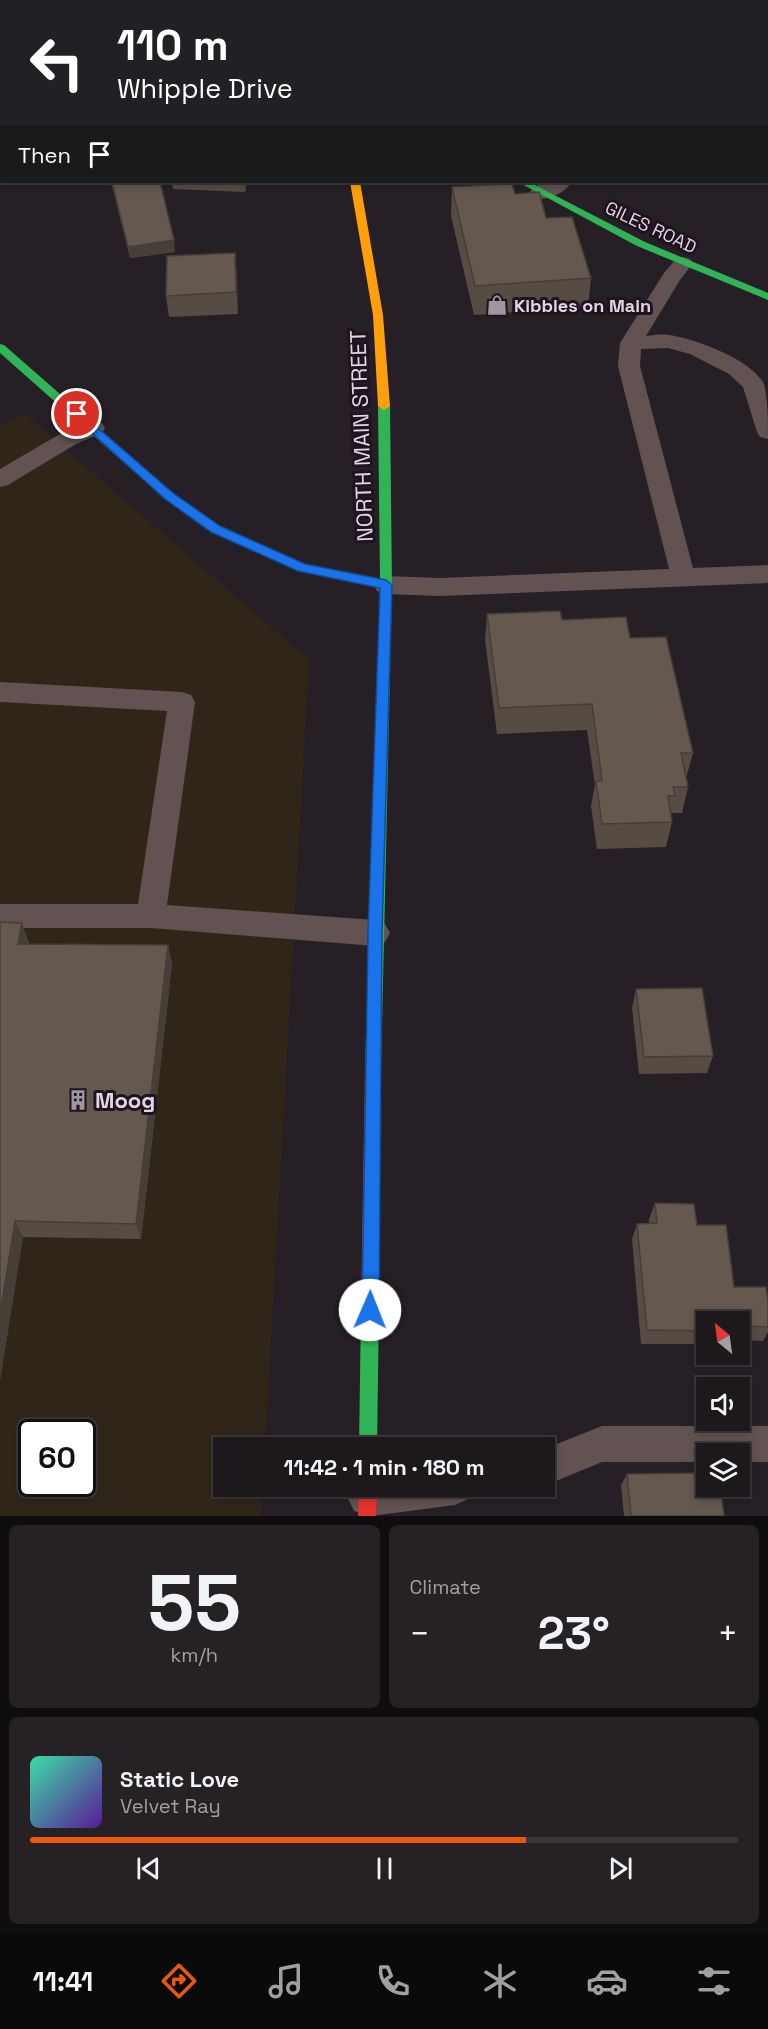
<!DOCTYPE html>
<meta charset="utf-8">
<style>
body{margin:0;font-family:"Space Grotesk",sans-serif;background:#252125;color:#f1f3f6;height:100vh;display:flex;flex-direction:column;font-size:22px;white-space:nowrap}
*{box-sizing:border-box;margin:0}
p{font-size:20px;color:#a0a0a3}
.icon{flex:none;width:33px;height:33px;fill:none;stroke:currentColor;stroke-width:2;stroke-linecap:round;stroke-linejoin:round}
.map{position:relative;height:1516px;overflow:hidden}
.panel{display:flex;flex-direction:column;gap:9px;padding:9px;background:#0f0d0f;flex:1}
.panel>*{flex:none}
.guide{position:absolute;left:0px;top:0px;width:768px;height:183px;box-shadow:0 3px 9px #0003,0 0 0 2px #3a373b;background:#202124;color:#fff;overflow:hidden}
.needle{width:39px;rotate:331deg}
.tools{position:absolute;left:696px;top:1311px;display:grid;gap:12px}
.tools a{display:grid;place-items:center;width:54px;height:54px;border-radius:0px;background:#1c181c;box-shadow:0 3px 9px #0003,0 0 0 2px #3a373b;font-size:30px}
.speed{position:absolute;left:18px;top:1419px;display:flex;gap:12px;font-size:30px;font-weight:700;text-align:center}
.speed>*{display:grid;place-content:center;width:78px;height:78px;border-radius:50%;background:#1c181c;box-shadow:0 3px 9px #0003,0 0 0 2px #3a373b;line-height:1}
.speed .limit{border:3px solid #111;border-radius:9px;background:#fff;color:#111}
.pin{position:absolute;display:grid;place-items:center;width:51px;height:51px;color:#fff;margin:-26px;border:3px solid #fff;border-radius:50%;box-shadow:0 2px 6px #0007}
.me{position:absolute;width:66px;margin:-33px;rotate:1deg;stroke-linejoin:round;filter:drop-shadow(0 0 4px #0008)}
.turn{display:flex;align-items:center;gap:21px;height:126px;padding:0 18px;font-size:27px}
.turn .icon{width:78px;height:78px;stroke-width:2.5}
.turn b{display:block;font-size:42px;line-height:51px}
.then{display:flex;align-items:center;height:57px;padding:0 18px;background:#0003;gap:12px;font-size:22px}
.big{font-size:45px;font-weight:700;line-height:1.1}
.panel .widget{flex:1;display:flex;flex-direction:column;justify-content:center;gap:9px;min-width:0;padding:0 21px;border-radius:9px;background:#252125}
.panel .dial{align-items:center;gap:0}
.dial b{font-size:78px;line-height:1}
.song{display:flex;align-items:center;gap:18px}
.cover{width:72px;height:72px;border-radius:9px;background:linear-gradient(135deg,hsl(160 70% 55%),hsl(270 70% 35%))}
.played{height:6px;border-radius:3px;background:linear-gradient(90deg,#ea580c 70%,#3a373b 70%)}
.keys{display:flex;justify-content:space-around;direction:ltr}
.heat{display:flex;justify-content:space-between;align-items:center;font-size:33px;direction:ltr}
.panel .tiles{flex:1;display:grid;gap:9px;grid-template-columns:1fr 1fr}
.widget:last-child{grid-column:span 2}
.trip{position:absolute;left:213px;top:1437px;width:342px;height:60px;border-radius:0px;background:#1c181c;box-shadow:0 3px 9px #0003,0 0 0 2px #3a373b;font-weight:700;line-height:60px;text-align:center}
.tabs{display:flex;height:96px;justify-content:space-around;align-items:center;background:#0b0a0b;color:#a0a0a3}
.tabs .icon{width:42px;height:42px}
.tabs .current{color:#ea580c}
.tabs b{font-size:27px;color:#f1f3f6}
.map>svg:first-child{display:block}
</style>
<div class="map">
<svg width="768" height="1516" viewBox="0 0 768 1516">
<rect width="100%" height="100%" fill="#262026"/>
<!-- industrial -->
<path fill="#2f2619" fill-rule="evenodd" d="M25,414L309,660L265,1447L224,1448V1486L263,1487L261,1516H0V426ZM32,1432H82V1484H32Z"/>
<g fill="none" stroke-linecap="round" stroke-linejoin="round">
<!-- lane -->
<path fill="#625252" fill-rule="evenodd" d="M683,257L690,259L693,263L680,280L646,336C654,335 662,334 670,335C695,339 751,359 764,384C768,400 768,422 768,439L760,437L757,432L743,387L729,374L690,354L668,348L641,349L640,366L693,568L768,565V583L440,596L386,594L377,591L374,585L377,579L386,576L440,578L669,569L618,366L620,343L664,273L676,259Z
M94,421L102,423L105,428L102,433L76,444L8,485L0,487V469L60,434Z
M0,682L182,692L191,695L195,702L167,905L375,920L385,924L390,933L385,942L375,946L151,928H0V904H138L167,711L0,702Z
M602,1426H768V1462H740V1454H706V1462H602L544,1486V1449Z
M353,1486H473L468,1499L455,1505L371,1516L354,1511L348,1498Z"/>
<!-- street -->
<path fill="#625252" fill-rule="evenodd" d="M768,79V93H766V80Z
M544,182H572C564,194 546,201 533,198L529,193L533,188Z"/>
<!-- fast -->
<path fill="#30b455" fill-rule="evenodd" d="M295,0H303L304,2H296Z
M518,182H529L645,242L768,293V300L637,246Z
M0,344L4,345L173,493L219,526L305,564L380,579L378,406L384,402L390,406L392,585L381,1071L379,1076L373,1078L367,1076L365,1071L380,588L298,571L211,532L165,499L0,353Z
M370,1298L376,1301L379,1307L377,1448H359L361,1307L364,1301Z"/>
<!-- slow -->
<path fill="#ff9f0a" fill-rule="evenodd" d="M350,182H360L383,315L390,406L384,410L378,406L373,315Z"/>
<!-- jam -->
<path fill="#e5322d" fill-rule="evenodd" d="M373,1064L379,1066L381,1071L379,1307L376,1313L370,1316L364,1313L361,1307L365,1071L367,1066Z
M359,1486H377L376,1516H358Z"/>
</g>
<!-- wall -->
<path fill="#564c44" d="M111,182H160L175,252L130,258Z
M172,182H247L245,192L173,189Z
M452,187L546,218L591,278L588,307L474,315L451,216Z
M235,253L238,314L169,317L166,296Z
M487,614L562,620L630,638L693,753L686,778L688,787L682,813H671L672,822L666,847L597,849L591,806L595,785L587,730L497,734L485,640Z
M0,922L29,942V944L168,945L172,964L141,1239L23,1237L0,1380Z
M636,989L713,1056L707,1073L639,1074L632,1008Z
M655,1203L697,1225L734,1287L768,1302V1332L763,1341L740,1340V1322H706V1344H641L632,1239L637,1224L649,1223V1219Z
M627,1474L724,1516H624L621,1485Z"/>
<!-- shaded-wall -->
<path fill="#463e37" d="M593,0H623V2H589Z
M245,182H247L245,192Z
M174,240L175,252L130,258L128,247Z
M235,253L237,275L238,314L236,292Z
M22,923L29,942L25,962L18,944Z
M168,945L172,964L141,1239L136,1224Z
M15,1221L23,1237L0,1380V1314Z"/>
<!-- building -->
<path fill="#64584f" stroke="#463e37" stroke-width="1.5" d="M198,0H200V2H180Z
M487,0H593L589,2H483Z
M112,182H160L174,240L128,247Z
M512,184L515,194L539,192L546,218L572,217L591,278L475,286L452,187Z
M235,253L236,292L166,296L167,256Z
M560,611L562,620L626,617L630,638L666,637L693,753H681L688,787H673L675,796H668L672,822L602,824L596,781H602L592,704L499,708L487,614Z
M0,922L22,923L18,944L168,945L136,1224L15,1221L0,1314Z
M702,988L713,1056L644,1057L636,989Z
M655,1203L694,1204L697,1225H726L734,1287H766L768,1302V1327L740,1326V1322H706V1331L647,1330L637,1224L657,1223Z
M706,1473V1486H720L724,1516H631L627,1474Z"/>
<!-- route -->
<path fill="#1a73e8" stroke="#114b97" stroke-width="1.5" d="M77,410L173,493L220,526L305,564L386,580L392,585L382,933L379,1310L377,1317L370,1319L364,1317L362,1310L368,933L380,588L298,571L211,532L165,499L73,416V411Z"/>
<!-- icons -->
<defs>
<g id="shop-bare" transform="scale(1.62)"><path d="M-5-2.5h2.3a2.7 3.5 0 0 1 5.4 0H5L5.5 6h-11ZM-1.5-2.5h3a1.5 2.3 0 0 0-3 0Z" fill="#9e97a0" stroke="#1f1320" stroke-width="2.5" paint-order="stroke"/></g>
<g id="building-bare" transform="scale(1.62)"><path d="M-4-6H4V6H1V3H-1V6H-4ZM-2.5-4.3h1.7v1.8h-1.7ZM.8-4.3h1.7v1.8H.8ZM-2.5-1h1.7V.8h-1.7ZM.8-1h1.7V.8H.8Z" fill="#9e97a0" stroke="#1f1320" stroke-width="2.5" paint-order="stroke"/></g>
</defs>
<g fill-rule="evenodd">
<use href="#shop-bare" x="497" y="305"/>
<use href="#building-bare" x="78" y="1100"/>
</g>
<g text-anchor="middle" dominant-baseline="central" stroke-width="6" stroke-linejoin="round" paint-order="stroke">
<!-- far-street labels -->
<g font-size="18" fill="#dfd7e1" stroke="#1f1320">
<text transform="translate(651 227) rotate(25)">GILES ROAD</text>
</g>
<!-- far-poi labels -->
<g font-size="18" font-weight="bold" fill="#dfd7e1" stroke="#1f1320" text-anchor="start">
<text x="514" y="305">Kibbles on Main</text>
</g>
<!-- street labels -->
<g font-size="22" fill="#dfd7e1" stroke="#1f1320">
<text transform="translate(361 436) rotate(-92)">NORTH MAIN STREET</text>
</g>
<!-- poi labels -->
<g font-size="22" font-weight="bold" fill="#dfd7e1" stroke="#1f1320" text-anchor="start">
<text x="95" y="1100">Moog</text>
</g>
</g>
</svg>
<div class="tools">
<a><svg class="needle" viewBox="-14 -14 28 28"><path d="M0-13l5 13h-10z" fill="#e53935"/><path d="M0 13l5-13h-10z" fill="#a0a0a3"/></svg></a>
<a><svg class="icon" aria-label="sound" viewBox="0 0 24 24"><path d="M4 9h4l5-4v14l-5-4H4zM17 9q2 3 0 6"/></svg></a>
<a><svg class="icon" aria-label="layers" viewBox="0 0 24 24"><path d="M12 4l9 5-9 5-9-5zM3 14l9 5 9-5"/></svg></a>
</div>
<div class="speed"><div class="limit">60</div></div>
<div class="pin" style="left:77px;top:414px;background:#d93025"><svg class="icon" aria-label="arrive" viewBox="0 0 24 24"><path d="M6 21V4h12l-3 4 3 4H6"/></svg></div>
<svg class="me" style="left:370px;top:1310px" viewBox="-20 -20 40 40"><circle r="19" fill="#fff"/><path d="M0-13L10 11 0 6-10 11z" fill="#1a73e8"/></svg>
<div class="trip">11:42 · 1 min · 180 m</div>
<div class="guide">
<div class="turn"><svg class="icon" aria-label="left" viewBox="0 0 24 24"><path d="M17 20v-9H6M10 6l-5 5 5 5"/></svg><div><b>110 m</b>Whipple Drive</div></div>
<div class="then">Then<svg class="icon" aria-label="arrive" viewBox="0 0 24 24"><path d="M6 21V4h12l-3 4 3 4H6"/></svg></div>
</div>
</div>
<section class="panel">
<div class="tiles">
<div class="widget dial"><b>55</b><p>km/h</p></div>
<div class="widget"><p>Climate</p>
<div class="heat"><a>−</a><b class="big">23°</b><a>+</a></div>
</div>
<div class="widget">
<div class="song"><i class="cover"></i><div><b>Static Love</b><p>Velvet Ray</p></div></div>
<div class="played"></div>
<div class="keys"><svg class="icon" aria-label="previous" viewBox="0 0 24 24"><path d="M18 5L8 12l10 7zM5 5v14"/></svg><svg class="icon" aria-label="pause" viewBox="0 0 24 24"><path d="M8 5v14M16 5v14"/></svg><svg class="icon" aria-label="next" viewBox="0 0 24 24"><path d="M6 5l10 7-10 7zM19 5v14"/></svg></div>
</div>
</div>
</section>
<nav class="tabs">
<b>11:41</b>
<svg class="icon current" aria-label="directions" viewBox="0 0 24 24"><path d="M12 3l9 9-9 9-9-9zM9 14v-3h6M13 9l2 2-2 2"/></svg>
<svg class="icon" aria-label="music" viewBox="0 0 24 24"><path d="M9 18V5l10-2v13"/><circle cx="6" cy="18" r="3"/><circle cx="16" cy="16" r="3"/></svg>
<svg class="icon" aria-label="phone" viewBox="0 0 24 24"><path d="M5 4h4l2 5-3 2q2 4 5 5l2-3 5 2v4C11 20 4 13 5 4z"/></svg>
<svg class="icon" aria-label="climate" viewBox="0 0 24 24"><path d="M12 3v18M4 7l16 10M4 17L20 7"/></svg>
<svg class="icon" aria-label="car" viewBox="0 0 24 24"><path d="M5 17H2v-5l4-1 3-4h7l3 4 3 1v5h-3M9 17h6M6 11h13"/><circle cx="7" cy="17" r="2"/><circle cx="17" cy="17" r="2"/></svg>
<svg class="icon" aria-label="filters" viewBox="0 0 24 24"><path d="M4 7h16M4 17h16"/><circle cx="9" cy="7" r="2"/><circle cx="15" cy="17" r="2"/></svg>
</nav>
